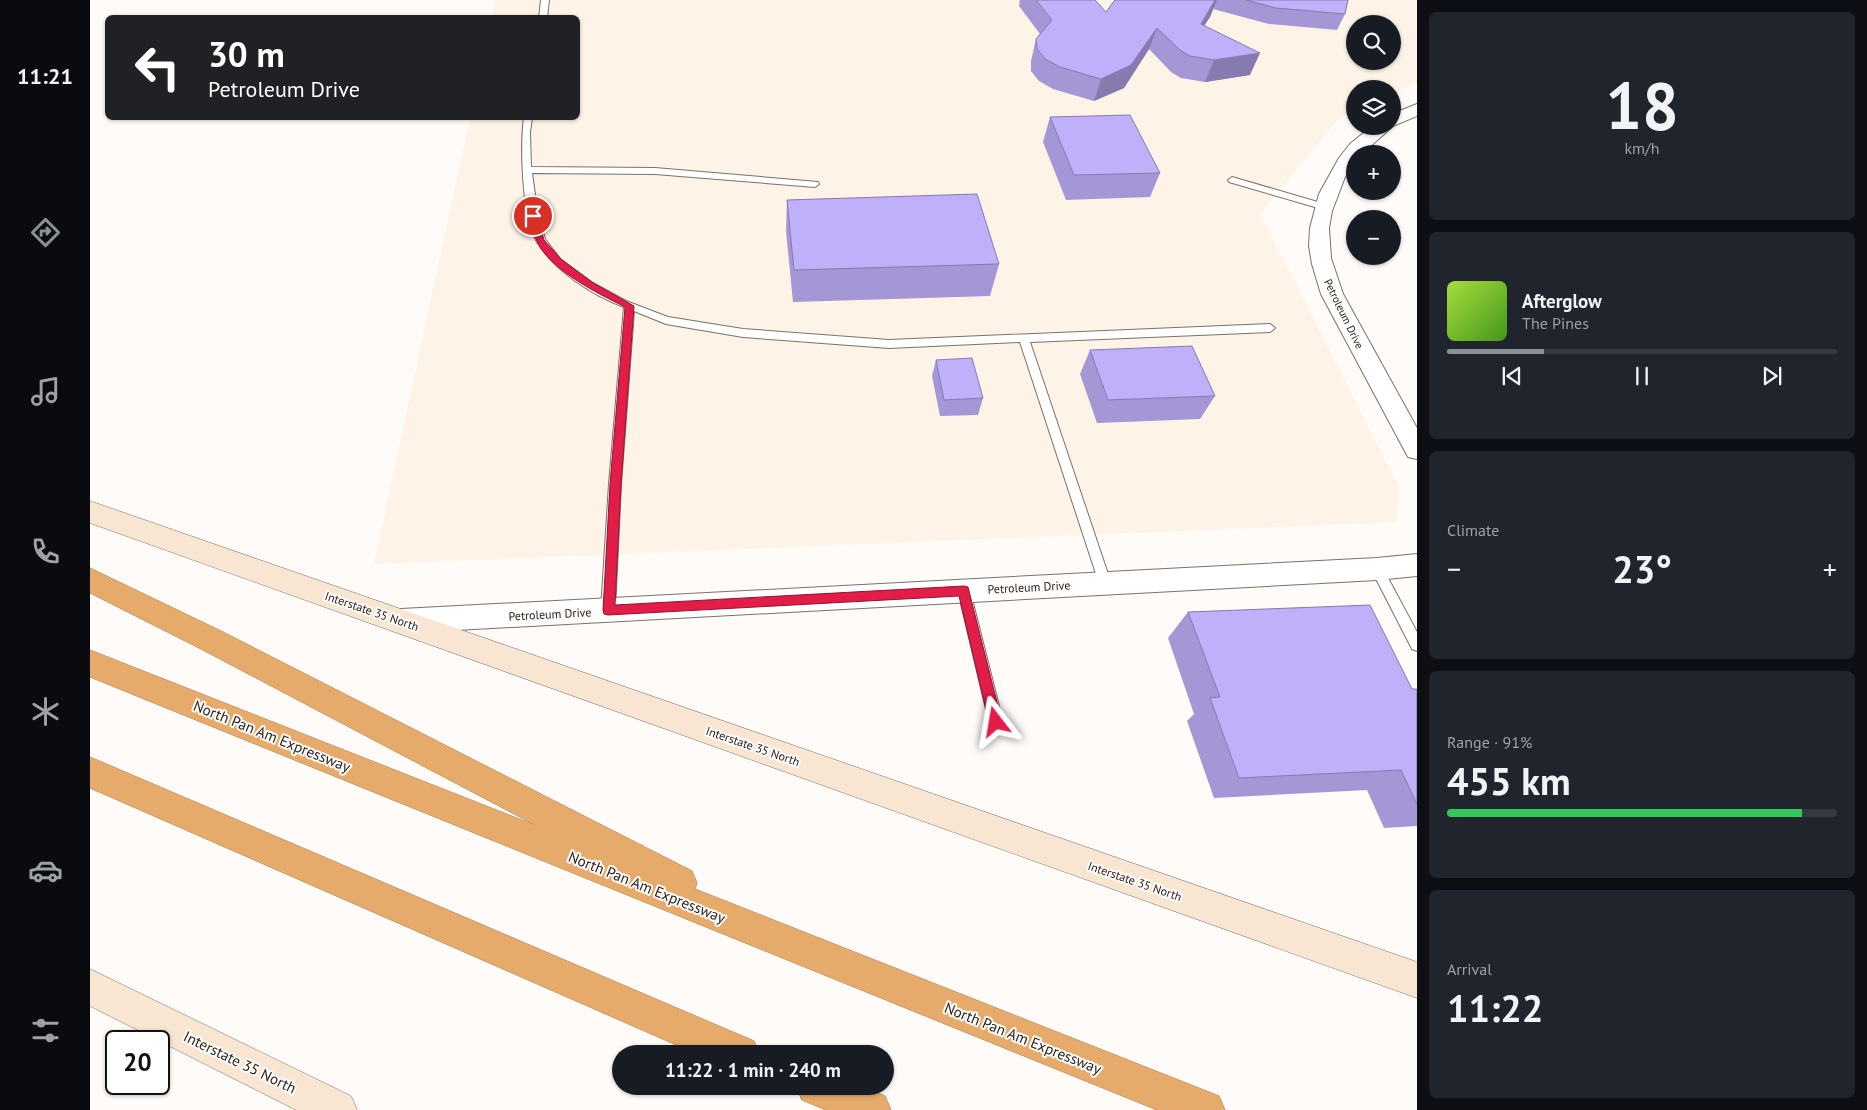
<!DOCTYPE html>
<meta charset="utf-8">
<style>
body{margin:0;font-family:"PT Sans",sans-serif;background:#20242c;color:#f1f3f6;height:100vh;display:flex;flex-direction:column;font-size:19px;white-space:nowrap}
*{box-sizing:border-box;margin:0}
p{font-size:16px;color:#9ea1a6}
.icon{flex:none;width:28px;height:28px;fill:none;stroke:currentColor;stroke-width:2;stroke-linecap:round;stroke-linejoin:round}
.map{position:relative;flex:1;overflow:hidden}
.drawer{display:flex;flex-direction:column;gap:12px;padding:12px;background:#0d0f14;width:450px}
.drawer>*{flex:none}
.hud{position:absolute;left:15px;top:15px;width:475px;height:105px;border-radius:8px;box-shadow:0 1px 4px #0004;background:#202124;color:#fff;overflow:hidden}
.tools{position:absolute;left:1256px;top:15px;display:grid;gap:10px}
.tools a{display:grid;place-items:center;width:55px;height:55px;border-radius:50%;background:#171b24;box-shadow:0 1px 4px #0004;font-size:25px}
.speed{position:absolute;left:15px;top:1030px;display:flex;gap:10px;font-size:25px;font-weight:700;text-align:center}
.speed>*{display:grid;place-content:center;width:65px;height:65px;border-radius:50%;background:#171b24;box-shadow:0 1px 4px #0004;line-height:1}
.speed .limit{border:2px solid #111;border-radius:8px;background:#fff;color:#111}
.pin{position:absolute;display:grid;place-items:center;width:42px;height:42px;color:#fff;margin:-21px;border:2px solid #fff;border-radius:50%;box-shadow:0 1px 5px #0007}
.me{position:absolute;width:55px;margin:-28px;rotate:346deg;stroke-linejoin:round;filter:drop-shadow(0 0 4px #0008)}
.turn{display:flex;align-items:center;gap:18px;height:105px;padding:0 20px;font-size:22px}
.turn .icon{width:65px;height:65px;stroke-width:2.5}
.turn b{display:block;font-size:35px;line-height:42px}
.big{font-size:38px;font-weight:700;line-height:1.1}
.drawer .widget{flex:1;display:flex;flex-direction:column;justify-content:center;gap:8px;min-width:0;padding:0 18px;border-radius:8px;background:#20242c}
.drawer .dial{align-items:center;gap:0}
.dial b{font-size:65px;line-height:1}
.song{display:flex;align-items:center;gap:15px}
.cover{width:60px;height:60px;border-radius:8px;background:linear-gradient(135deg,hsl(80 70% 55%),hsl(100 70% 35%))}
.played{height:5px;border-radius:2px;background:linear-gradient(90deg,#8c9099 25%,#363941 25%)}
.keys{display:flex;justify-content:space-around;direction:ltr}
.heat{display:flex;justify-content:space-between;align-items:center;font-size:28px;direction:ltr}
.charge{height:8px;border-radius:4px;background:linear-gradient(90deg,#34c759 91%,#363941 0)}
.trip{position:absolute;left:522px;top:1045px;width:282px;height:50px;border-radius:25px;background:#171b24;box-shadow:0 1px 4px #0004;font-weight:700;line-height:50px;text-align:center}
main{display:flex;flex:1;min-height:0}
.dock{display:flex;flex-direction:column;width:90px;justify-content:space-around;align-items:center;background:#090b0e;color:#9ea1a6}
.dock .icon{width:35px;height:35px}
.dock .current{color:#8c9099}
.dock b{font-size:22px;color:#f1f3f6}
.map>svg:first-child{display:block}
</style>
<main>
<nav class="dock">
<b>11:21</b>
<svg class="icon current" aria-label="directions" viewBox="0 0 24 24"><path d="M12 3l9 9-9 9-9-9zM9 14v-3h6M13 9l2 2-2 2"/></svg>
<svg class="icon" aria-label="music" viewBox="0 0 24 24"><path d="M9 18V5l10-2v13"/><circle cx="6" cy="18" r="3"/><circle cx="16" cy="16" r="3"/></svg>
<svg class="icon" aria-label="phone" viewBox="0 0 24 24"><path d="M5 4h4l2 5-3 2q2 4 5 5l2-3 5 2v4C11 20 4 13 5 4z"/></svg>
<svg class="icon" aria-label="climate" viewBox="0 0 24 24"><path d="M12 3v18M4 7l16 10M4 17L20 7"/></svg>
<svg class="icon" aria-label="car" viewBox="0 0 24 24"><path d="M5 17H2v-5l4-1 3-4h7l3 4 3 1v5h-3M9 17h6M6 11h13"/><circle cx="7" cy="17" r="2"/><circle cx="17" cy="17" r="2"/></svg>
<svg class="icon" aria-label="filters" viewBox="0 0 24 24"><path d="M4 7h16M4 17h16"/><circle cx="9" cy="7" r="2"/><circle cx="15" cy="17" r="2"/></svg>
</nav>
<div class="map">
<svg width="1327" height="1110" viewBox="0 0 1327 1110">
<rect width="100%" height="100%" fill="#fefbf8"/>
<!-- built -->
<path fill="#fdf3e7" fill-rule="evenodd" d="M405,0H1327V83L1303,94L1302,89H1265V111L1249,118L1170,214L1309,487L1307,522L284,564L380,118H488V18L402,17ZM1265,24H1302V61H1265Z"/>
<g fill="none" stroke-linecap="round" stroke-linejoin="round">
<!-- service casing -->
<g stroke="#78726a" stroke-width="2">
<path id="service" d="M451,0H459L457,18H449Z
M434,118H442L440,132L441,167L565,168L728,182L729,184L725,187L565,174L442,173L448,216L455,239L471,260L503,283L536,301L578,317L653,329L799,340L1180,324L1185,328L1180,332L940,342L1021,583L1020,587L1015,588L1010,587L1009,583L930,342L799,348L653,337L576,324L544,311L531,484L525,610L523,614L518,616L513,614L511,610L519,484L534,307C502,295 465,271 447,242C432,219 430,145 434,118Z
M1142,177L1238,205L1240,207L1235,210L1139,182L1138,180Z
M1287,564L1291,565L1327,632V651L1322,649L1281,569L1283,565Z
M874,586L879,587L880,591L913,722L911,727L906,729L901,727L899,722L868,591L869,587Z"/>
</g>
<!-- minor casing -->
<g stroke="#78726a" stroke-width="2">
<path id="minor" d="M1327,104V116L1303,126L1272,154H1265V162L1255,177L1242,211L1239,228L1241,258L1253,294L1327,428V459L1318,457L1231,294L1222,264L1219,246L1220,228L1229,194L1249,158L1260,144L1282,126H1302V114Z
M1327,554V576L1287,580L311,633L301,629L297,621L301,613L311,609L1287,558Z"/>
</g>
<!-- secondary casing -->
<g stroke="#78726a" stroke-width="1">
<path id="secondary" d="M0,501L1327,962V998L0,523Z
M0,969L261,1096L267,1110H206L0,1006Z"/>
</g>
<!-- motorway casing -->
<g stroke="#a47c51" stroke-width="1">
<path id="motorway" d="M0,568L131,631L602,871L607,883L605,889L1129,1096L1135,1110H1067L0,677V650L447,826L111,649L0,593Z
M0,757L664,1041L670,1054H607L0,788Z
M707,1086H772L795,1096L801,1110H736L712,1100Z"/>
</g>
<!-- service -->
<use href="#service" fill="#fff" fill-rule="evenodd"/>
<!-- minor -->
<use href="#minor" fill="#fff" fill-rule="evenodd"/>
<!-- secondary -->
<use href="#secondary" fill="#f8e6d3" fill-rule="evenodd"/>
<!-- motorway -->
<use href="#motorway" fill="#e6ab6b" fill-rule="evenodd"/>
</g>
<!-- wall -->
<path fill="#a596d6" d="M930,0H1005L1016,12L1025,0H1258L1255,14L1247,30L1179,24L1123,9L1120,17L1114,25L1160,75L1115,82L1091,78L1081,72L1059,49L1034,88L1004,101L963,89L949,81L941,71V61L946,39L950,34L929,6Z
M960,117L1070,173L1060,197L976,200L953,142Z
M697,200L909,264L900,296L703,302L696,231Z
M1000,350L1125,396L1110,419L1007,423L990,374Z
M846,360L893,398L888,415L850,416L842,376Z
M1098,612L1322,689H1327V826L1294,828L1277,790L1124,798L1097,721L1104,714L1078,638Z"/>
<!-- shaded-wall -->
<path fill="#867aae" d="M1125,0H1127L1120,17L1102,45L1111,24Z
M1067,28L1059,49L1034,88L1004,101L1011,79Z
M1170,53L1160,75L1115,82L1124,60Z"/>
<!-- building -->
<path fill="#c0aff9" stroke="#867aae" d="M946,0H1005L1016,12L1025,0H1125L1111,24L1170,53L1124,60L1100,56L1090,50L1067,28L1041,65L1011,79L970,67L955,59L947,49L946,39L962,20Z
M1156,0H1258L1255,14L1186,8Z
M1040,115L1070,173L984,175L960,117Z
M887,194L909,264L704,270L697,200Z
M1102,346L1125,396L1018,400L1000,350Z
M882,358L893,398L854,400L846,360Z
M1280,605L1322,689H1327V804L1311,770L1149,778L1120,698L1130,697L1098,612Z"/>
<!-- route -->
<path fill="#e11d48" stroke="#92132f" d="M443,214L447,216L454,240L471,259L503,283L544,306L531,484L525,605L874,586L878,587L879,591L912,722L910,726L906,728L901,726L899,722L869,596L518,615L514,614L513,610L520,484L535,307C507,293 458,269 446,239C443,232 441,224 439,216Z"/>
<g text-anchor="middle" dominant-baseline="central" stroke-width="4" stroke-linejoin="round" paint-order="stroke">
<!-- far-street labels -->
<g font-size="11" fill="#282622" stroke="#fefbf8">
<text transform="translate(1254 314) rotate(64)">Petroleum Drive</text>
</g>
<!-- street labels -->
<g font-size="12" fill="#282622" stroke="#fefbf8">
<text transform="translate(939 587) rotate(-3)">Petroleum Drive</text>
<text transform="translate(282 611) rotate(19)">Interstate 35 North</text>
<text transform="translate(460 614) rotate(-3)">Petroleum Drive</text>
<text transform="translate(663 746) rotate(19)">Interstate 35 North</text>
<text transform="translate(1045 881) rotate(19)">Interstate 35 North</text>
</g>
<!-- near-street labels -->
<g font-size="15" fill="#282622" stroke="#fefbf8">
<text transform="translate(182 736) rotate(22)">North Pan Am Expressway</text>
<text transform="translate(557 887) rotate(22)">North Pan Am Expressway</text>
<text transform="translate(933 1038) rotate(22)">North Pan Am Expressway</text>
<text transform="translate(150 1062) rotate(26)">Interstate 35 North</text>
</g>
</g>
</svg>
<div class="tools">
<a><svg class="icon" aria-label="search" viewBox="0 0 24 24"><circle cx="10" cy="10" r="6"/><path d="M15 15l6 6"/></svg></a>
<a><svg class="icon" aria-label="layers" viewBox="0 0 24 24"><path d="M12 4l9 5-9 5-9-5zM3 14l9 5 9-5"/></svg></a>
<a>+</a>
<a>−</a>
</div>
<div class="speed"><div class="limit">20</div></div>
<div class="pin" style="left:443px;top:216px;background:#d93025"><svg class="icon" aria-label="arrive" viewBox="0 0 24 24"><path d="M6 21V4h12l-3 4 3 4H6"/></svg></div>
<svg class="me" style="left:906px;top:722px" viewBox="-20 -20 40 40"><path d="M0-17L14 15 0 8-14 15z" fill="#e11d48" stroke="#fff" stroke-width="4"/></svg>
<div class="trip">11:22 · 1 min · 240 m</div>
<div class="hud">
<div class="turn"><svg class="icon" aria-label="left" viewBox="0 0 24 24"><path d="M17 20v-9H6M10 6l-5 5 5 5"/></svg><div><b>30 m</b>Petroleum Drive</div></div>
</div>
</div>
<section class="drawer">
<div class="widget dial"><b>18</b><p>km/h</p></div>
<div class="widget">
<div class="song"><i class="cover"></i><div><b>Afterglow</b><p>The Pines</p></div></div>
<div class="played"></div>
<div class="keys"><svg class="icon" aria-label="previous" viewBox="0 0 24 24"><path d="M18 5L8 12l10 7zM5 5v14"/></svg><svg class="icon" aria-label="pause" viewBox="0 0 24 24"><path d="M8 5v14M16 5v14"/></svg><svg class="icon" aria-label="next" viewBox="0 0 24 24"><path d="M6 5l10 7-10 7zM19 5v14"/></svg></div>
</div>
<div class="widget"><p>Climate</p>
<div class="heat"><a>−</a><b class="big">23°</b><a>+</a></div>
</div>
<div class="widget"><p>Range · 91%</p><b class="big">455 km</b><div class="charge"></div></div>
<div class="widget"><p>Arrival</p><b class="big">11:22</b></div>
</section>
</main>
